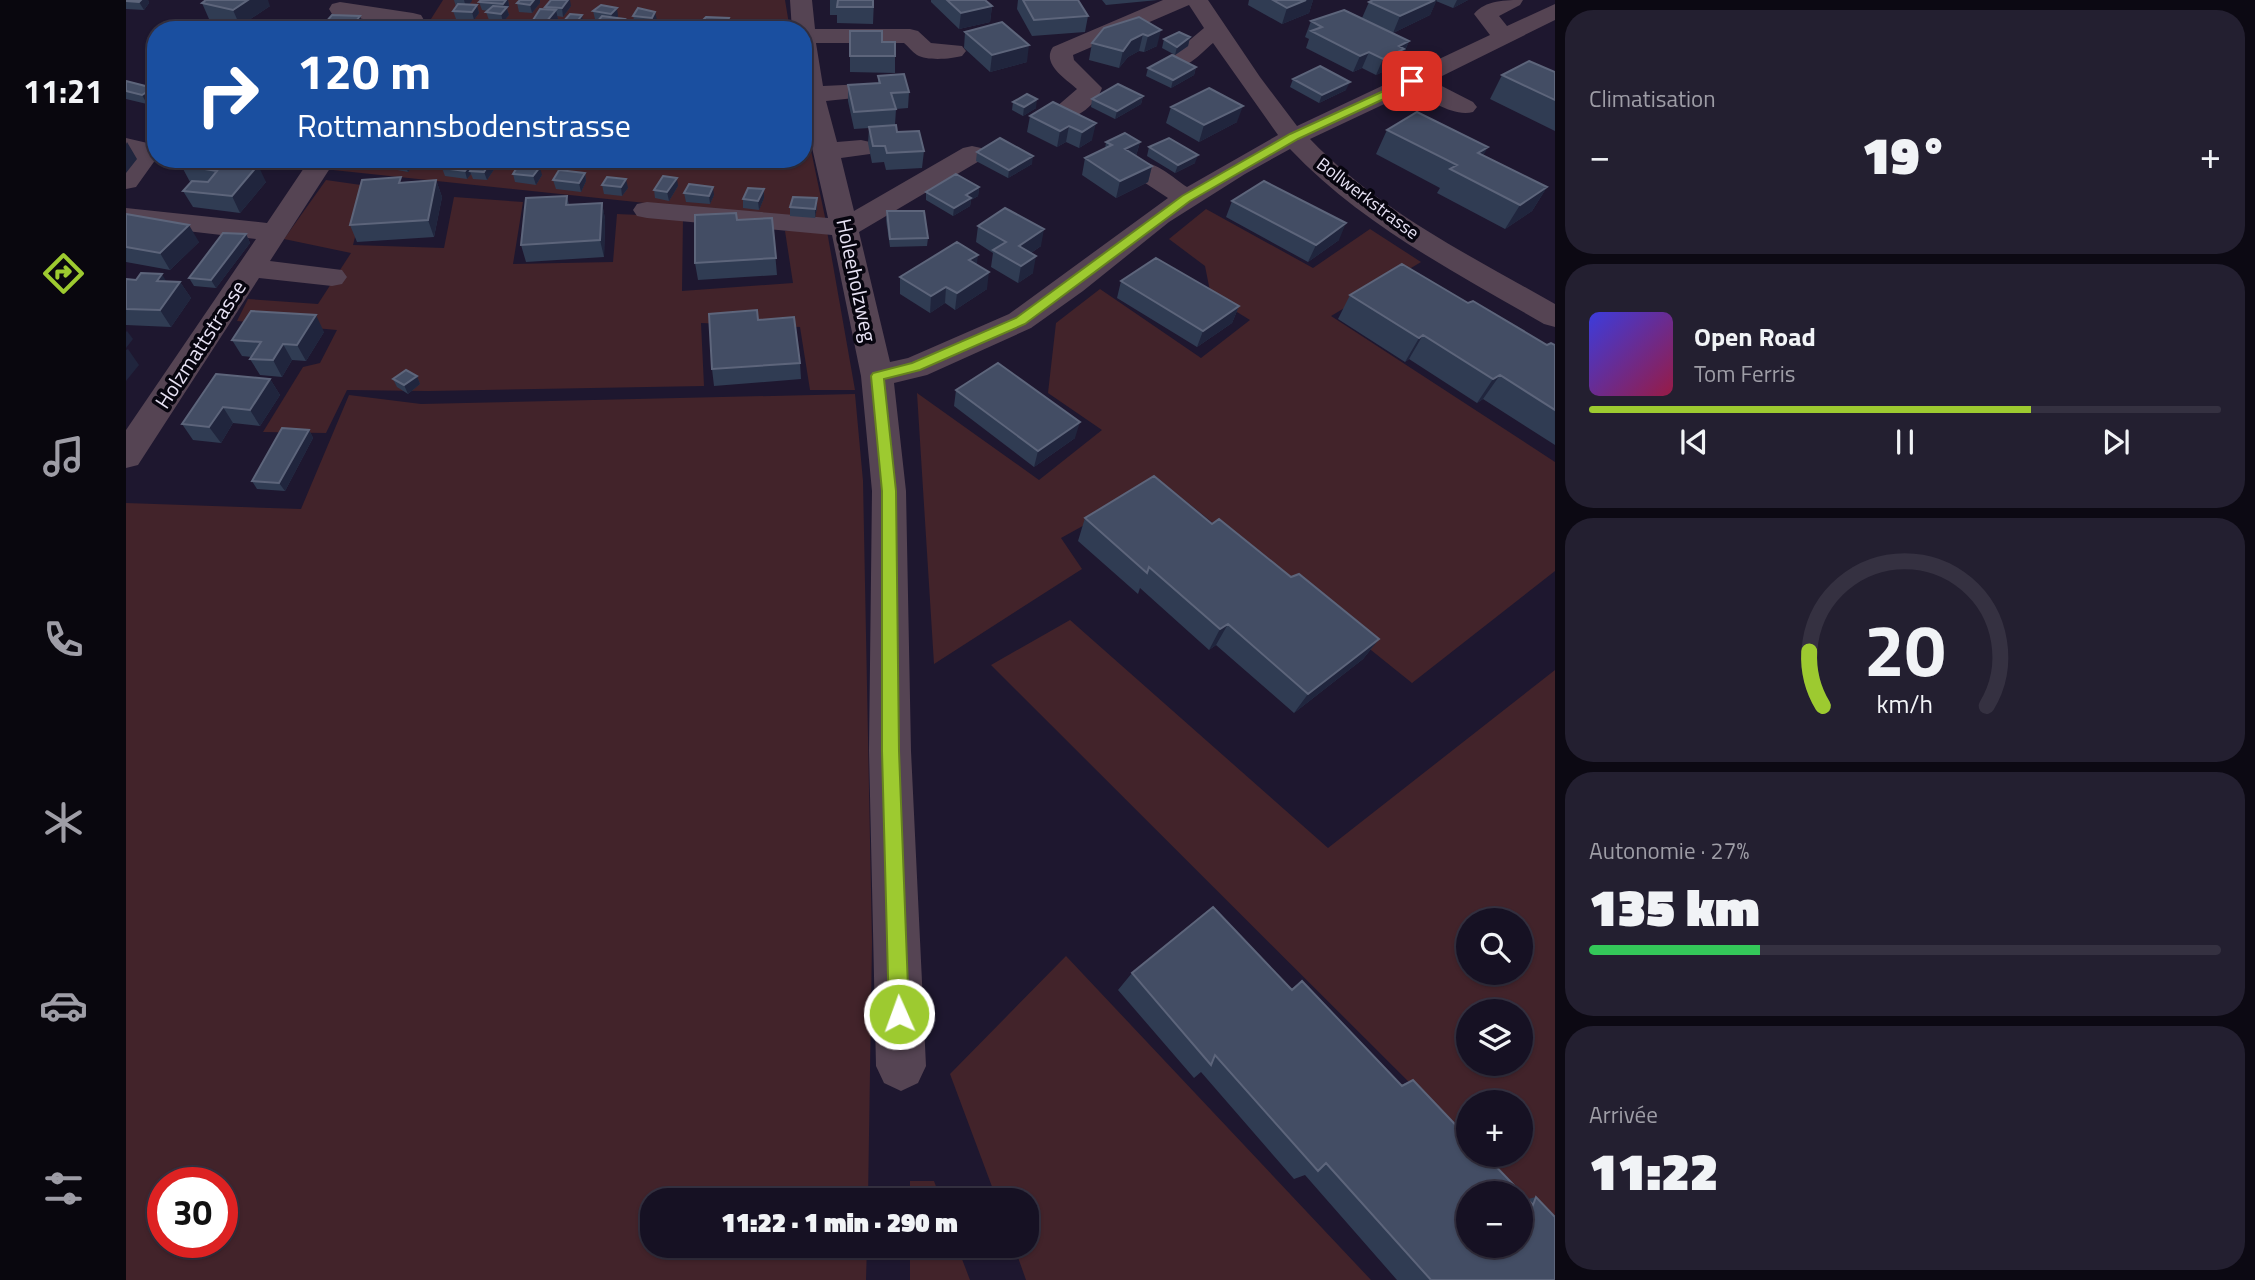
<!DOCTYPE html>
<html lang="fr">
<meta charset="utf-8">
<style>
body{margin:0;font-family:"Titillium Web",sans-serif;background:#231f30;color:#f1f3f6;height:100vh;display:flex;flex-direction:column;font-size:26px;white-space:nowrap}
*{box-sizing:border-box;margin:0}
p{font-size:23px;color:#9e9da6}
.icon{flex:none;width:38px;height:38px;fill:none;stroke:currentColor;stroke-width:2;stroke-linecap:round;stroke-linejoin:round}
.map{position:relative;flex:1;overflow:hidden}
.sheet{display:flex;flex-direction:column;gap:10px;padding:10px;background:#0c0913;width:700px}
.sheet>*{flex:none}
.hud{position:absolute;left:21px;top:21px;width:665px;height:147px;border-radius:28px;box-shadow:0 2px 5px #0004,0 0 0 2px #353141;background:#1a4fa0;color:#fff;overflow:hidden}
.controls{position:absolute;left:1330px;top:908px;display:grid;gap:14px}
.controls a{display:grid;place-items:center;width:77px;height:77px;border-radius:50%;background:#161123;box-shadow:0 2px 5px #0004,0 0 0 2px #353141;font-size:35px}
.speed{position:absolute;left:21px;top:1167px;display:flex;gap:14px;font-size:35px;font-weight:700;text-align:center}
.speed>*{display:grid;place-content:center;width:91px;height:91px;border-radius:50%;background:#161123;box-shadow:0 2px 5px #0004,0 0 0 2px #353141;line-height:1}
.speed .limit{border:10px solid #d22;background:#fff;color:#111}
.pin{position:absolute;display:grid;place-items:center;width:60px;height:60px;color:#fff;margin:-30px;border-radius:14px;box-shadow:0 4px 10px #0006}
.me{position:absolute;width:77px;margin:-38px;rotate:358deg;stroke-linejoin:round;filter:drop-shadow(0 0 5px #0008)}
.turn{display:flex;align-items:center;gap:24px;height:147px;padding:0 35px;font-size:32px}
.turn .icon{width:91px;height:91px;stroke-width:2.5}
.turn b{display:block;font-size:49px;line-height:60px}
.big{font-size:52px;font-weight:800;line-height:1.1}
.sheet .widget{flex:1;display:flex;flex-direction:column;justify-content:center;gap:10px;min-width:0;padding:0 24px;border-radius:28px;background:#231f30}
.sheet .dial{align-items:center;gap:0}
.dial svg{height:182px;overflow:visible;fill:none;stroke:#353141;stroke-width:7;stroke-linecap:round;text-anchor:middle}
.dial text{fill:#f1f3f6;stroke:none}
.song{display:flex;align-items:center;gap:21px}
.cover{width:84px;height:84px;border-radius:10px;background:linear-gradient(135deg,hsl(240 70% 55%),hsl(340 70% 35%))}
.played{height:7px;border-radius:4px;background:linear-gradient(90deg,#9dca30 70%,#353141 70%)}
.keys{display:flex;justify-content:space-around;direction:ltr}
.heat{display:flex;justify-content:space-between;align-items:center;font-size:38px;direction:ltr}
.charge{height:10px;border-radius:5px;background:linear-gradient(90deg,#34c759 27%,#353141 0)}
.trip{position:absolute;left:514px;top:1188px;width:399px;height:70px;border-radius:28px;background:#161123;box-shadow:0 2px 5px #0004,0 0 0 2px #353141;font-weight:800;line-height:70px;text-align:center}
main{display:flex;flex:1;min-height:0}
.dock{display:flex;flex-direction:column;width:126px;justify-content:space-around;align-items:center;background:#09070e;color:#9e9da6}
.dock .icon{width:49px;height:49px}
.dock .current{color:#9dca30}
.dock b{font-size:32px;color:#f1f3f6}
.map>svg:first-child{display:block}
</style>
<main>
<nav class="dock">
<b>11:21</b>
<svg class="icon current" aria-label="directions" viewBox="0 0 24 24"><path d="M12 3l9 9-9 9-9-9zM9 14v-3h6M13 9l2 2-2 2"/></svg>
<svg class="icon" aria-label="music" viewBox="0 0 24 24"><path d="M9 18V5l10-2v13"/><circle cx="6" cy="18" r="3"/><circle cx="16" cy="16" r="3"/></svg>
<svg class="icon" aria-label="phone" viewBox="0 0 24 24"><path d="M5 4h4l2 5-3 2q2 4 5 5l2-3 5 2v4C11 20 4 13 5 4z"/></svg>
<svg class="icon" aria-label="climate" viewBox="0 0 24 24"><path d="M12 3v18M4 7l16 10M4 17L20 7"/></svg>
<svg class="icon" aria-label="car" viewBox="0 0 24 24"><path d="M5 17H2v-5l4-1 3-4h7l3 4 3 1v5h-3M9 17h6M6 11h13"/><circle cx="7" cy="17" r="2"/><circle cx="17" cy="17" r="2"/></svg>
<svg class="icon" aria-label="filters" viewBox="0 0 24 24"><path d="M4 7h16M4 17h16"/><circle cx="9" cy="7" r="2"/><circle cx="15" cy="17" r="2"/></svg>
</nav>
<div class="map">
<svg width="1429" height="1280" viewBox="0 0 1429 1280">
<rect width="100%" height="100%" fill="#1e172f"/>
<!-- green -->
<path fill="#42232a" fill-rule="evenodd" d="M317,0H659L664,30H298Z
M677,112L700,222L207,170L214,159H677Z
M200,180L242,186L227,245L318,248L328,197L397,202L387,264L487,262L491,214L557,217L556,291L667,283L659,231H701L729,390H684L674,327L575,323L578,386L302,391L221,390L200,433L137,432L177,367L194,363L211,330L111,321L122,299L192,304L225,253L158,239Z
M1080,209L1187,268L1244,229L1295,262L1205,316L1429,462V571L1286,683L1036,482L935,538L956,569L808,664L791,393L913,480L976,430L922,393L930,323L974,289L1075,358L1124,320L1085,296L1079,266L1043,239Z
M729,394L737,481L746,942L742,1200H527V1246H741L740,1280H0V503L175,509L223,395L295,404ZM96,1183V1242H37V1183Z
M944,620L1202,848L1429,670V1227L1356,1155H1395V1102H1342V1141L865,665ZM1342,920H1395V973H1342ZM1342,1012H1395V1064H1342Z
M940,956L1245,1280H900L888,1246H901V1200H871L824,1074Z
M784,1181H808L815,1200H784Z
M784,1246H831L844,1280H784Z"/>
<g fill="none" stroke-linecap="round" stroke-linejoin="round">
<!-- minor -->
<path fill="#554453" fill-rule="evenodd" d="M664,0H686L689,29H784L792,31L805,43L836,46L840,51L836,56C825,59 801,61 791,55C786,52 782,46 778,43H690L697,86L739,84L748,86L751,91L748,96L700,101L711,142L735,140L744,142L748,148L744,154L715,158L728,211L837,148L846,146L855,148L859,154L855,160L733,232L764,362L782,358L883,314L1042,198L1007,175L1003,169L1007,163C1027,158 1045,176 1061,187L1152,135L1087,43C1074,54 1061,71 1043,66L1039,61L1078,28L1063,5L947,55L948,60L976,88C970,106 946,124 926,119L922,114L951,89C940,79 915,64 927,47L1037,0H1082L1134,77L1171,126L1364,35L1348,14C1359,0 1380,0 1397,0L1394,5L1373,16L1381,26L1429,4V20L1306,81L1347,102L1351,107L1347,112C1327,117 1304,100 1286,91L1184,139C1253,211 1343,255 1429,304V327L1418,324C1329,272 1236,225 1164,149L1119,174L1043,222L957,291L905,328L801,375L768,383L780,491L785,751L800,1066L792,1083L775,1091L758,1083L750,1066L743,751L746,491L735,376L706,235L521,218L511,216L507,210L511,204L521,202L702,218L677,108V30H666Z
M214,2L287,13L295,15L298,20L295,25L287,27L206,14L203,9L206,4Z
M0,138L30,145V159L10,187L0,189V163L6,155L0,154Z
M184,159H210L144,261L216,270L221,277L216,284L206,286L133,278L12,465L0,468V430L130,239L0,224V208L141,223Z"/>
</g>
<!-- wall -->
<path fill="#303c53" d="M0,0H22L23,3L18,10L0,9Z
M328,0H346L343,5H351L353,13L348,20L330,19L327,11L330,7Z
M355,0H382L383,6L381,9L383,15L377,22L363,20L360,12L362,11L356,10L353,2Z
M394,0H414V3L406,13L393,12L391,3Z
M704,0H748L747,24L711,23V15H704Z
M805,0H859L866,6L864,22L833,29L805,2Z
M892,0H952L962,16L959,32L906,36L891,9Z
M976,0H1032L980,5Z
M1123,0H1187L1183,13L1156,24L1122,5Z
M1247,0H1342L1327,8L1310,1L1304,15L1267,33L1236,18L1243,2Z
M76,3L144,6L114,26L83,19Z
M475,5L492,16L491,18L500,27L498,30H473L471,22L473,20L469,19L467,11Z
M445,6L437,17L431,16L432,19L423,29L409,28L407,20L420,10L419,7Z
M512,8L530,20L547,30H525V26L509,24L507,16Z
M580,17L603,26L615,30H559L558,27L572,28L575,24V22Z
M1013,17L1031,46L1018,52L1013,51L1002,57L993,68L963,60L966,43Z
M1185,21L1283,41L1276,58L1274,59L1271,65L1250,75L1236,68L1227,72L1180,48L1183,39L1179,37Z
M437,22L457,23L452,30H439Z
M619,27L641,30H619Z
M724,31L756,42H769V73L724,72Z
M839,32L901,62L864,72L838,48Z
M1064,37L1062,46L1049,55L1036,48L1038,39Z
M1070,67L1068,75L1045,88L1020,76L1022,68Z
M1429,72V131L1364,99L1376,75Z
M752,76L783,92L782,108L770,109L769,125L771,132L798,151L796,168L760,170L758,162L746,163L742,143L743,128L728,129L722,101V85L752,83Z
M1167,79L1220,90L1193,103L1164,87Z
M0,81L27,88L30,93V97L21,104L0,99Z
M1017,96L1015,104L989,119L965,107L966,99Z
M887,102L910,108L897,116L886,110Z
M927,102L966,140L953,148L940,142L931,147L901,132L904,116Z
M1045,107L1111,122L1073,142L1040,123Z
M1261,130L1357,155L1421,187L1406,211L1379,229L1311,193L1314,188L1250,154Z
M980,142H1014L1010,156L1026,166L1022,182L990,198L956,175L959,158L979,149Z
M1023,147L1069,163L1049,173L1021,156Z
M851,152L906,164L882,178L850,161Z
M60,159H151L149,162L110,160L112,163L140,182L114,213L67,207L57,191L65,182H64L55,165Z
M217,159H252L253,160L245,170L220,167Z
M293,159L282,172L266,169L263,160Z
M346,162L347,166L369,168L361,180L347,179L345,174L341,179L319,176L316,168Z
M459,173L460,181L455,192L430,189L427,180Z
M387,174L416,175L410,185L389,182Z
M310,180L316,197L308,237L231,242L224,225L277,182Z
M476,185L502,188L496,196L478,194Z
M552,186L543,201L529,198L528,190Z
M853,187L852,196L845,200L844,206L827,216L800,200V192Z
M638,189V198L633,210L617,208V199Z
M558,193L588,195L584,204L560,202Z
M441,196L443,205L476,203L479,219L478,257L400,262L395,245Z
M1106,201L1213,240L1182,262L1100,217Z
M664,207H691L689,218L664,216Z
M761,211L802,238L801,246L764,247L760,220Z
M0,214L73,242L44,270L0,262Z
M646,218L651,275L572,280L569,263L611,220Z
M852,226L915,246L905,253L907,273L892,283L865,267L867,253L850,242Z
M120,234L124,243L90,288L68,286L63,278Z
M851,265L861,289L829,310L819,303L804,313L774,294V277Z
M0,279L54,282L65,298L45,327L0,325Z
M995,281L1113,306L1106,323L1071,347L991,298Z
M1224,295L1342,303L1421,345H1429V445L1357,399L1351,403L1283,359L1279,362L1212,319Z
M632,320L674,363L675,379L588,386L586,369Z
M198,332L180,361L166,360L156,377L134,375L124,359L126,357L116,356L106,340Z
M291,376L294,384L282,394L271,387L267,379Z
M144,379L154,395L134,426L107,423L95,443L67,440L56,424Z
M830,390L949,438L908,467L828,406Z
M183,430L187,438L159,491L131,489L126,481Z
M959,518L1086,524L1165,577L1253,639L1237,659L1168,713L1090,645L1083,650L1014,588L1012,594L952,541Z
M1006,973L1165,989L1176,981L1275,1085L1287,1080L1402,1199L1410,1197L1429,1280H1271L1179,1175L1168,1179L1075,1072L1068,1078L992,990Z"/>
<!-- shaded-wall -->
<path fill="#20253d" d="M15,0H22L23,3L18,10L13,2Z
M122,0H142L144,6L114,26L107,10Z
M338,0H346V1L340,8Z
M380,0H382L383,6L381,9L383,15L377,22L375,14L378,10L377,4Z
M408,0H414V3L406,13L404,5Z
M442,0H444L445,6L437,17L436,8Z
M1180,0H1187L1183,13L1156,24L1161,8Z
M1309,0H1311L1304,15L1267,33L1274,16Z
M1331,0H1342L1327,8Z
M351,5L353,13L348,20L346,12Z
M866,6L864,22L833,29L835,13Z
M491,8L492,16L487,22L485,14Z
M430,10L432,19L423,29L421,21Z
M529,12L531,20L527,26L526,18Z
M456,15L457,23L452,30H450L449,24Z
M234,16L239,30H223Z
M603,18V26L600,30V24Z
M499,19L500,27L498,30H496L495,25Z
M546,22L547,30H543L542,29Z
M1035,30L1031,46L1018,52L1022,36Z
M1017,34L1013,51L1002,57L993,68L997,51L1005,40Z
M1064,37L1062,46L1049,55L1051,47Z
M1283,41L1276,58L1274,59L1271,65L1250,75L1257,59L1273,46Z
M903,45L901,62L864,72L866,55Z
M1243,52L1236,68L1227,72L1234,56Z
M1070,67L1068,75L1045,88L1047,80Z
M1224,82L1220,90L1193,103L1196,95Z
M27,88L30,93V97L21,104L16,95Z
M1017,96L1015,104L989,119L991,111Z
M911,99L910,108L897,116L898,107Z
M1117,106L1111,122L1073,142L1078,125Z
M970,123L966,140L953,148L956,132Z
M943,126L940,142L931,147L934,131Z
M1,142L11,159L0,173V144Z
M1014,142L1009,159L999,149Z
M1362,147L1349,171L1352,153Z
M1072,155L1069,163L1049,173L1052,165Z
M907,156L906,164L882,178L883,170Z
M105,159H110L117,172L102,162Z
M244,159H252L253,160L245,170L242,162Z
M282,159H293L282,172L278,163Z
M366,159L369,168L361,180L358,172Z
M346,162L348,170L344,171L345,174L341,179L339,171Z
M132,165L140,182L114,213L106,196Z
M1026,166L1022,182L990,198L994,181Z
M414,167L416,175L410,185L407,176Z
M459,173L460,181L455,192L453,183Z
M551,178L552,186L543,201L541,192Z
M500,179L502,188L496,196L495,187Z
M310,180L316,197L308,237L302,220Z
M587,187L588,195L584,204L583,196Z
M853,187L852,196L845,200L844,206L827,216L828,208L840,195Z
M1421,187L1406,211L1379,229L1394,205Z
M638,189V198L633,210L632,201Z
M691,198V207L689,218V209Z
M476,203L479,219L478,257L474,240Z
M1220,223L1213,240L1182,262L1190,245Z
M63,225L73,242L44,270L34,253Z
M918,229L915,246L890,263L893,246Z
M120,234L124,243L90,288L85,280Z
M852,255L850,271L843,260Z
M910,256L907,273L892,283L895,266Z
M863,272L861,289L829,310L831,293Z
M36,274L46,291L31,281Z
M54,282L65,298L45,327L34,310Z
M820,287L819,303L804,313L805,296Z
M1113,306L1106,323L1071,347L1077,331Z
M190,315L198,332L180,361L171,345Z
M1,331L7,339L0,348V332Z
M1297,335L1283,359L1279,362L1293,338Z
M157,344L166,360L156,377L147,360Z
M2,349L13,365L0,381V350Z
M1374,375L1357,399L1351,403L1367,379Z
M291,376L294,384L282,394L278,385Z
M144,379L154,395L134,426L124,410Z
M97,407L107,423L95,443L83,427Z
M954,422L949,438L908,467L912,451Z
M183,430L187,438L159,491L153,483Z
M1102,624L1090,645L1083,650L1094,629Z
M1253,639L1237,659L1168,713L1182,694Z"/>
<!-- building -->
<path fill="#434d64" stroke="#5d657b" stroke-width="2" fill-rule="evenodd" d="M0,0H15L13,2L0,1Z
M80,0H122L107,10L76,3Z
M355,0H380L377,4L353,2Z
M394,0H408L404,5L391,3Z
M425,0H442L436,8L419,7Z
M712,0H747V7H711Z
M821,0H859L866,6L835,13Z
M897,0H952L962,16L908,20Z
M1147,0H1180L1161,8Z
M1247,0H1309L1274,16L1243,2Z
M332,4L351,5L346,12L327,11Z
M475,5L491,8L485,14L467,11Z
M367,6L381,7L375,14L360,12Z
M512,8L529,12L526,18L507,16Z
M414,9L430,10L421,21L407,20Z
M1218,10L1283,41L1273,46L1278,49L1257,59L1243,52L1234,56L1185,31L1196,27L1185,21Z
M444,14L456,15L449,24L437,22Z
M206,15L234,16L223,30H193Z
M476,16L499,19L495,25L471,22Z
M580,17L603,18L600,24L575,22Z
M1013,17L1035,30L1022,36L1017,34L1005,40L997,51L966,43L978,28Z
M529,20L546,22L542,29L525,27Z
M622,21L641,23L637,29L619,27Z
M561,22L571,23L569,28L558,27Z
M876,22L903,45L866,55L839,32Z
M574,24L586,25L584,30L572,28Z
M602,26L615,27L613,30H600Z
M724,31H756V42H769V56H724Z
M1053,32L1064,37L1051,47L1038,39Z
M1046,55L1070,67L1047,80L1022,68Z
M1403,61L1429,72V100L1376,75Z
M1194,66L1224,82L1196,95L1167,79Z
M778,74L783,92L765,93L770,109L728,112L722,85L754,83L752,76Z
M0,81L27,88L16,95L0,91Z
M992,84L1017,96L991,111L966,99Z
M1083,88L1117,106L1078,125L1045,107Z
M901,94L911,99L898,107L887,102Z
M927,102L970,123L956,132L943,126L934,131L904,116Z
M1291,112L1362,147L1352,153L1421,187L1394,205L1324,169L1331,165L1261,130Z
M770,125L771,132L793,131L798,151L761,153L759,146H747L743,127Z
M999,133L1014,142L999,149L1026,166L994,181L959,158L986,145L980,142Z
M874,138L907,156L883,170L851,152Z
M1043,138L1072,155L1052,165L1023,147Z
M60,159H105L102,162L132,165L106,196L57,191L66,181L82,182L91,171L55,165Z
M220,159H244L242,162Z
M264,159H282L278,163L263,160Z
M323,159H328L346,162L339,171L316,168Z
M351,159H366L358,172L344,171Z
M393,164L414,167L407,176L387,174Z
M433,170L459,173L453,183L427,180Z
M830,174L853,187L840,195L845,198L828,208L800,192Z
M537,176L551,178L541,192L528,190Z
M275,177L273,183L310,180L302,220L224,225L236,180Z
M481,177L500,179L495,187L476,185Z
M1138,181L1220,223L1190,245L1106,201Z
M563,184L587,187L583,196L558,193Z
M622,188L638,189L632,201L617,199Z
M441,196L440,205L476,203L474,240L395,245L400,198Z
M667,197L691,198L689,209L664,207Z
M879,208L918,229L893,246L910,256L895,266L867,250L880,242L852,226Z
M761,211H798L802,238L764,239Z
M610,213L611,220L646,218L650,258L569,263V215Z
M0,214L63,225L34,253L0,247Z
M97,233L120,234L85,280L63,278Z
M831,242L852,255L843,260L863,272L831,293L820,287L805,296L774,277Z
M1030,258L1113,306L1077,331L995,281Z
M1276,264L1342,303L1347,301L1421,345L1425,343L1429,345V410L1374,375L1367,379L1297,335L1293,338L1224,295Z
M15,273L36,274L31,281L54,282L34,310L0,309V279L10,280Z
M631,310L632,320L668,317L674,363L586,369L583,314Z
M125,311L190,315L171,345L157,344L147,360L124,359L135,342L106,340Z
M872,363L954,422L912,451L830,390Z
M280,370L291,376L278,385L267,379Z
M90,374L144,379L124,410L97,407L83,427L56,424Z
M156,428L183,430L153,483L126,481Z
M1028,476L1086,524L1093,519L1165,577L1173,574L1253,639L1182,694L1102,624L1094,629L1023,567L1021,573L959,518Z
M1087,907L1166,990L1176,981L1276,1086L1287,1080L1342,1138V1155H1359L1407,1205L1410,1197L1429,1217V1280H1305L1200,1163L1192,1171L1089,1055L1085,1065L1006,973ZM1342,1194H1395V1246H1342Z"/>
<!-- route -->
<path fill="#9dca30" stroke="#66831f" stroke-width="2" d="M1286,78L1291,81L1290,84L1172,139L1064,201L899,324L794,370L758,379L770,491L773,751L783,1014L780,1021L773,1024L766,1021L763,1014L756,751V491L745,376L747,373L786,363L890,318L1056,196L1164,134Z"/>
<g text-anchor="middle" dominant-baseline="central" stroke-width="7" stroke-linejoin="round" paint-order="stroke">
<!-- far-street labels -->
<g font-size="18" fill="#e7e2f4" stroke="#07050f">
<text transform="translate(1242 198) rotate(37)">Bollwerkstrasse</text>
</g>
<!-- street labels -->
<g font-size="21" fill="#e7e2f4" stroke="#07050f">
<text transform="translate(731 280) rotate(78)">Holeeholzweg</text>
<text transform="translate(74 344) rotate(-57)">Holzmattstrasse</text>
</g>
</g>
</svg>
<div class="controls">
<a><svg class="icon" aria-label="search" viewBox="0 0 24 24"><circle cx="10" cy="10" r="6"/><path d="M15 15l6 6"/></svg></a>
<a><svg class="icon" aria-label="layers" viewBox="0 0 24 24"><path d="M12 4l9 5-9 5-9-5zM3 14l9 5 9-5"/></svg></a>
<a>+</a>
<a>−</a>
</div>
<div class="speed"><div class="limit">30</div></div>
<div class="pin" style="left:1286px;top:81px;background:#d93025"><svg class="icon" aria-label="arrive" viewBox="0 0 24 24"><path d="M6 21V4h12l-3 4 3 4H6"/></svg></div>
<svg class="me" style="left:773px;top:1014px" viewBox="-20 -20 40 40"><circle r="17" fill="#9dca30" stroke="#fff" stroke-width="3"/><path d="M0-11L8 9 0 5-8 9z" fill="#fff"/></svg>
<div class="trip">11:22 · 1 min · 290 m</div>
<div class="hud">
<div class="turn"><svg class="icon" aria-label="right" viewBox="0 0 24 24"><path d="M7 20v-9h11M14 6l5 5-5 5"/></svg><div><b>120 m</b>Rottmannsbodenstrasse</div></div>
</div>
</div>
<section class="sheet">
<div class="widget"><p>Climatisation</p>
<div class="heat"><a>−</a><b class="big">19°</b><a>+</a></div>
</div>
<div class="widget">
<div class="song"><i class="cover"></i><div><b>Open Road</b><p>Tom Ferris</p></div></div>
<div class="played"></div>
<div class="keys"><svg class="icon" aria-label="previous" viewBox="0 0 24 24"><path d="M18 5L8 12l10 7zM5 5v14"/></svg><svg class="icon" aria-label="pause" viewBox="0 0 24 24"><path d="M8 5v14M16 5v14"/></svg><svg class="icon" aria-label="next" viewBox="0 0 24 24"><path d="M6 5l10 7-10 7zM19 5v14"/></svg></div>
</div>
<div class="widget dial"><svg viewBox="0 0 100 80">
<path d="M14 69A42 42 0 1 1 86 69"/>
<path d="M14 69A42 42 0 0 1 8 45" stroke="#9dca30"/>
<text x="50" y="56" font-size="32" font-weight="700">20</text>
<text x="50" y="72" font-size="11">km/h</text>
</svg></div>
<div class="widget"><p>Autonomie · 27%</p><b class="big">135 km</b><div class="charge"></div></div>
<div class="widget"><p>Arrivée</p><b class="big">11:22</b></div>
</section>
</main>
